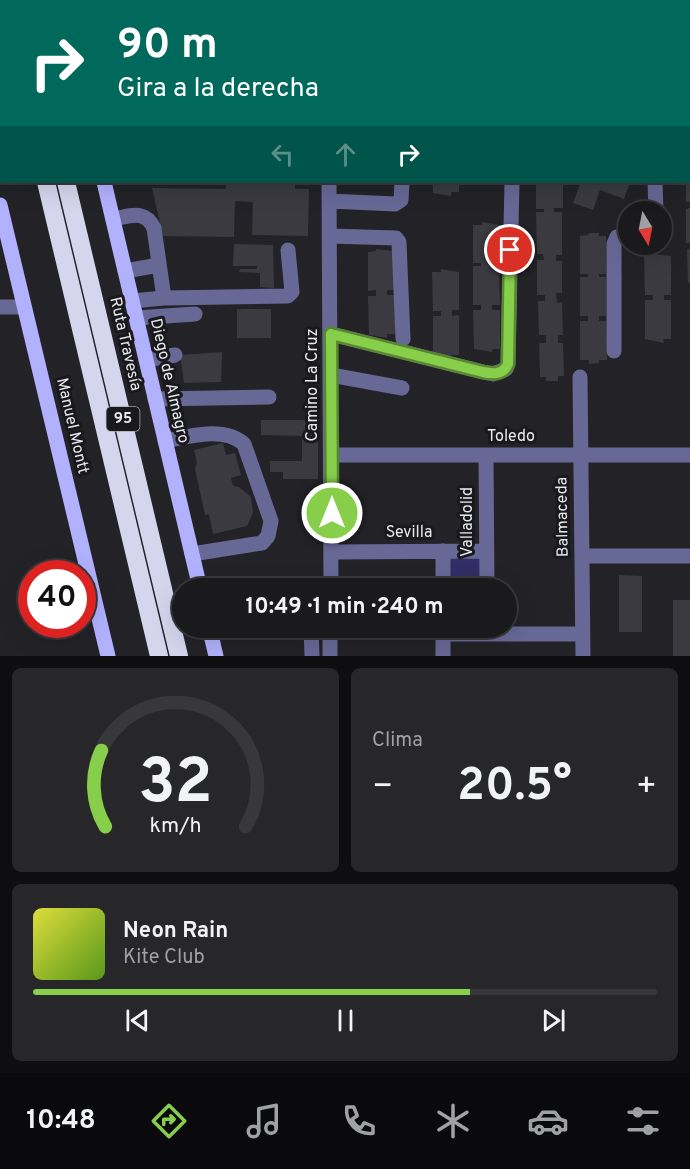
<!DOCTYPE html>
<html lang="es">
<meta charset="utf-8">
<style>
body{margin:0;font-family:Overpass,sans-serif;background:#27272a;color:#f1f3f6;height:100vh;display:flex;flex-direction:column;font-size:22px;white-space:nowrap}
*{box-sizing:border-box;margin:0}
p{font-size:20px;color:#9fa1a4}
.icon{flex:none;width:33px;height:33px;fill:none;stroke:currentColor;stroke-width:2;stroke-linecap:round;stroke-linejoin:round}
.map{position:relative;height:656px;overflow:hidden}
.drawer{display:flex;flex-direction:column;gap:12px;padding:12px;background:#0e0e10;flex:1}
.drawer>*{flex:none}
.hud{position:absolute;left:0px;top:0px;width:690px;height:183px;box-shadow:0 6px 24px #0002,0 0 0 2px #38383b;background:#00695c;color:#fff;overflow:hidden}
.needle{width:39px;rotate:170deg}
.fabs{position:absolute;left:618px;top:201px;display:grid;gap:12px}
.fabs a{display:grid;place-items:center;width:54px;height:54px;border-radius:50%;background:#1a1a1d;box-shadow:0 6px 24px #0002,0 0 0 2px #38383b;font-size:30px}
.speed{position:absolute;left:18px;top:560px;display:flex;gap:12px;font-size:30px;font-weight:700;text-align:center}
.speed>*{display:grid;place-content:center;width:78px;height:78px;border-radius:50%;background:#1a1a1d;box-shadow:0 6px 24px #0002,0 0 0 2px #38383b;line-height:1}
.speed .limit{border:9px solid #d22;background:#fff;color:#111}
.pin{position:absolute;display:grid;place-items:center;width:51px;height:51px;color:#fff;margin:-26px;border:3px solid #fff;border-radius:50%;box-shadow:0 2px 6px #0007}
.me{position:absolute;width:66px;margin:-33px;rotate:0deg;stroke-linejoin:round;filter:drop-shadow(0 0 4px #0008)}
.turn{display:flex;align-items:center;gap:21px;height:126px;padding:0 18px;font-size:27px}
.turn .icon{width:78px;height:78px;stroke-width:2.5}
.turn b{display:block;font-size:42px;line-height:51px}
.lanes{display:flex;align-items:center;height:57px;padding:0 18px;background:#0003;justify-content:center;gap:30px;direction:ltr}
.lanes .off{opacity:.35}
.big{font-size:45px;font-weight:700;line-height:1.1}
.drawer .widget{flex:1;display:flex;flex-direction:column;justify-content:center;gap:9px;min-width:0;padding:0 21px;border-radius:9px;background:#27272a}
.drawer .dial{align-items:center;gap:0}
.dial svg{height:156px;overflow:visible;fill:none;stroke:#38383b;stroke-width:7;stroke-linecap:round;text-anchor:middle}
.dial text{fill:#f1f3f6;stroke:none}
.song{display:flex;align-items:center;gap:18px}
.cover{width:72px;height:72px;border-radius:9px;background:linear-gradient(135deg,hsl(60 70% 55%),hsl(90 70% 35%))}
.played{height:6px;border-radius:3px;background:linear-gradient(90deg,#87cf4b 70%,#38383b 70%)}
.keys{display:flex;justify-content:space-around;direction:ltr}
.heat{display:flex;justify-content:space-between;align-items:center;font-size:33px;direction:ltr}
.drawer .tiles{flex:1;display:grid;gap:12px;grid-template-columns:1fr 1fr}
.widget:last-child{grid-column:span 2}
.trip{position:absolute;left:172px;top:578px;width:345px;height:60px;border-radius:30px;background:#1a1a1d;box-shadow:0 6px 24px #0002,0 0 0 2px #38383b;font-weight:700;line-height:60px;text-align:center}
.tab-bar{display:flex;height:96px;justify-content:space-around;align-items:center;background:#0a0a0c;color:#9fa1a4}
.tab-bar .icon{width:42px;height:42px}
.tab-bar .selected{color:#87cf4b}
.tab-bar b{font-size:27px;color:#f1f3f6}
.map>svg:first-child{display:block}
</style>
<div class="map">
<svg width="690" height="656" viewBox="0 0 690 656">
<rect width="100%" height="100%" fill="#222227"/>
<!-- green -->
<path fill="#322e65" d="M445,558H485L484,588H445Z"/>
<!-- building -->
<path fill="#3a3a40" d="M226,182H295V189H309L308,236L252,235L253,202L235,201L234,237L163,236L152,188L226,189Z
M433,182H459V192H451V196L433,193Z
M536,182H563V208H554V212H562V255H556V261H562V293H556L557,303L562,302L563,335H558V343H563L564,376H558V381H546V377H540L539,343H546V335H539L538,301H545V295H537V260H544L543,254H537L536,212H544V209H536Z
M581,182H630L624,199L600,190L593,210L573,203Z
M686,182H690V202H686Z
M690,208V243H686V209Z
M482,222L500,225L499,263H492V266H499L500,305H492V310H500V349H492V352L474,349L473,310H481V305H473V266H481V263H473V225H482Z
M589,233H599V236H606V274H599V277H606V316H599V321H606L607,360H599V363L589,364V360H580V321H588V316H580V277H588V274H580V236L588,235Z
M234,244L273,245L274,288L260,287V273L239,272L240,269H257V266H233Z
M376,249L394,251L395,290H387V295H395V334H387V338L369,335L368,296H376V290L368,291V252L376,251Z
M687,249H690V283H688Z
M653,254L671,256V295H664V300H671V339H663L664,343L645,339V300H653V295H645L644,256H653Z
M441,269L459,272V310H452V316L459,315V355H451V358L433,355V316H441V311H433L432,272H441Z
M237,309H271V338H237Z
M222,352L221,382L184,383L180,355Z
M261,420H318V479H283V472H270V461H302V436L261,435Z
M223,443L226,455L235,453L241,475L231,478L233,486L239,487L251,497L253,513L247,526L213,534L209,514L205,515L195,469L197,463L194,450Z
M619,575L642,576V632H619Z
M673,600H690V656H673Z"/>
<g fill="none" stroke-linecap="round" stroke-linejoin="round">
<!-- minor -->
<path stroke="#686897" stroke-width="15" d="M329,0V2
M618,0V2
M688,131H690
M329,182L331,588
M655,182L656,212
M330,201L395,204L401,200L402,182
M113,219C130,216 145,209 154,228L164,298L132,301
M330,236L396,238L399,242L403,339
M125,271L159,265
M164,298L288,296L292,292L288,250
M0,307H24
M136,318L195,314
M331,334L483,372L493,374L506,369L508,364L512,182
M614,351V244L617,237L628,236
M146,360L175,355
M331,375L402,388
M580,377L583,656
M155,399L269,397
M165,441C190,436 224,426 244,444L271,521L268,536L262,543L192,554
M332,455H690
M486,455L487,588
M332,552L486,551
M582,556H690
M443,588V551
M311,627L312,656
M211,632L224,627
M443,634H583
M330,656V627
M443,656V627"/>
<!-- major -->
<path stroke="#b1b1fe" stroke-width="15" d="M60,0L61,2
M104,182L200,588
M0,205L108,656
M209,627L216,656"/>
<!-- highway -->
<path stroke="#d5d6ee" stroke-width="18" d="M2,0L3,2
M23,0V2
M46,182L159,656
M66,182L179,656"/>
</g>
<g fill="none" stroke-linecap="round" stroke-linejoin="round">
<!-- route casing -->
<g stroke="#588731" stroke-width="15">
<path id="route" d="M332,513L331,334L483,372C493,374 503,375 508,364L510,250"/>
</g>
<!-- route -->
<use href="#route" stroke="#87cf4b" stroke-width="10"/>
</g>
<g text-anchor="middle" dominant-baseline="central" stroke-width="6" stroke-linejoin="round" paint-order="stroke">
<!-- shield labels -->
<rect fill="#19191d" stroke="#aaabae" stroke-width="1.5" x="106.5" y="407" width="33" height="24" rx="4.5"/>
<g font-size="15" font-weight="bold" fill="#e8e9ec">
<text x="123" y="419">95</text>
</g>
<!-- street labels -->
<g font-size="16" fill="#e8e9ec" stroke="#19191d">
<text transform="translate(125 344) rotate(77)">Ruta Travesía</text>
<text transform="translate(169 381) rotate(77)">Diego de Almagro</text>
<text transform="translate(313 385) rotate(-90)">Camino La Cruz</text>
<text transform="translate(72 426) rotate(77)">Manuel Montt</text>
<text x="511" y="437">Toledo</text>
<text transform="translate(563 517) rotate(-91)">Balmaceda</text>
<text transform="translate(468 522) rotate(-90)">Valladolid</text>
<text x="409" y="533">Sevilla</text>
</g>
</g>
</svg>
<div class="fabs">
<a><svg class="needle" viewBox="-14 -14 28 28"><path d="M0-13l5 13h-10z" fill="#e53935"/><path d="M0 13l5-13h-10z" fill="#9fa1a4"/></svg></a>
</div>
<div class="speed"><div class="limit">40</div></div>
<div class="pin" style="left:510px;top:250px;background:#d93025"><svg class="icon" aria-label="arrive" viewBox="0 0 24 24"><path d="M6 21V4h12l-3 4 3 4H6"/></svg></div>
<svg class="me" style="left:332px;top:513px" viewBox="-20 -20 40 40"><circle r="17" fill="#87cf4b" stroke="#fff" stroke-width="3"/><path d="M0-11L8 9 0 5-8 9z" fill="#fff"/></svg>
<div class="trip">10:49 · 1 min · 240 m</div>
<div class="hud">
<div class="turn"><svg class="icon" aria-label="right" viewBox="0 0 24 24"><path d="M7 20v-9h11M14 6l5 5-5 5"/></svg><div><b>90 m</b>Gira a la derecha</div></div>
<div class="lanes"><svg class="icon off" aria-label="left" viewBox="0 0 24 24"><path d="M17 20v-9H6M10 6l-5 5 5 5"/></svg><svg class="icon off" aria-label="ahead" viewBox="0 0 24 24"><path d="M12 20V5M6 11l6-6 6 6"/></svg><svg class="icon" aria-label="right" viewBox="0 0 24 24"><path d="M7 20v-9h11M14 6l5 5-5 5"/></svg></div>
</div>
</div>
<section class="drawer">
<div class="tiles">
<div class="widget dial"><svg viewBox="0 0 100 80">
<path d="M14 69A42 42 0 1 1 86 69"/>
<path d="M14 69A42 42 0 0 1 12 30" stroke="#87cf4b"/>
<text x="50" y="56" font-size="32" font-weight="700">32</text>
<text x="50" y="72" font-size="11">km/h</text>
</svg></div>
<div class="widget"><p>Clima</p>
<div class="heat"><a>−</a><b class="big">20.5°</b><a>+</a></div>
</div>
<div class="widget">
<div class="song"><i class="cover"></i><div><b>Neon Rain</b><p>Kite Club</p></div></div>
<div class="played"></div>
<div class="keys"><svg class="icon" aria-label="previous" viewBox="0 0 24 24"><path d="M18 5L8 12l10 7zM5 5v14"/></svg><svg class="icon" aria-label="pause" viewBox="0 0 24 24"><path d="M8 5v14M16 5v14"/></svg><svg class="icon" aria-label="next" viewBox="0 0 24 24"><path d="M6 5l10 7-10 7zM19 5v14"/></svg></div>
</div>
</div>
</section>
<nav class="tab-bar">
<b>10:48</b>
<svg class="icon selected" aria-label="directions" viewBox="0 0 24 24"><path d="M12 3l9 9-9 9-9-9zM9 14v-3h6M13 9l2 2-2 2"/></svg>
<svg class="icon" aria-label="music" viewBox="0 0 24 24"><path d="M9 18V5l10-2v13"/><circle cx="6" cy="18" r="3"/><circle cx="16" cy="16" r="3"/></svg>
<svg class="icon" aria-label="phone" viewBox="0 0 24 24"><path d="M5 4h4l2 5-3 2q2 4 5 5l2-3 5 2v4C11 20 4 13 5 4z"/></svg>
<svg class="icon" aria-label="climate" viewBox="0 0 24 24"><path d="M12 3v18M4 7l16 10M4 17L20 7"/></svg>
<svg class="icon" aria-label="car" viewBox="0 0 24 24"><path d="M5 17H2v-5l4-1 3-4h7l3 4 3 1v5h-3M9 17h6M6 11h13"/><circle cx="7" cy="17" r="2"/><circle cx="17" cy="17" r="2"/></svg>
<svg class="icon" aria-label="filters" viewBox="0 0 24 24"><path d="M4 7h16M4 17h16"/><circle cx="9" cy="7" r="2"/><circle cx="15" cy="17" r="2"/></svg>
</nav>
